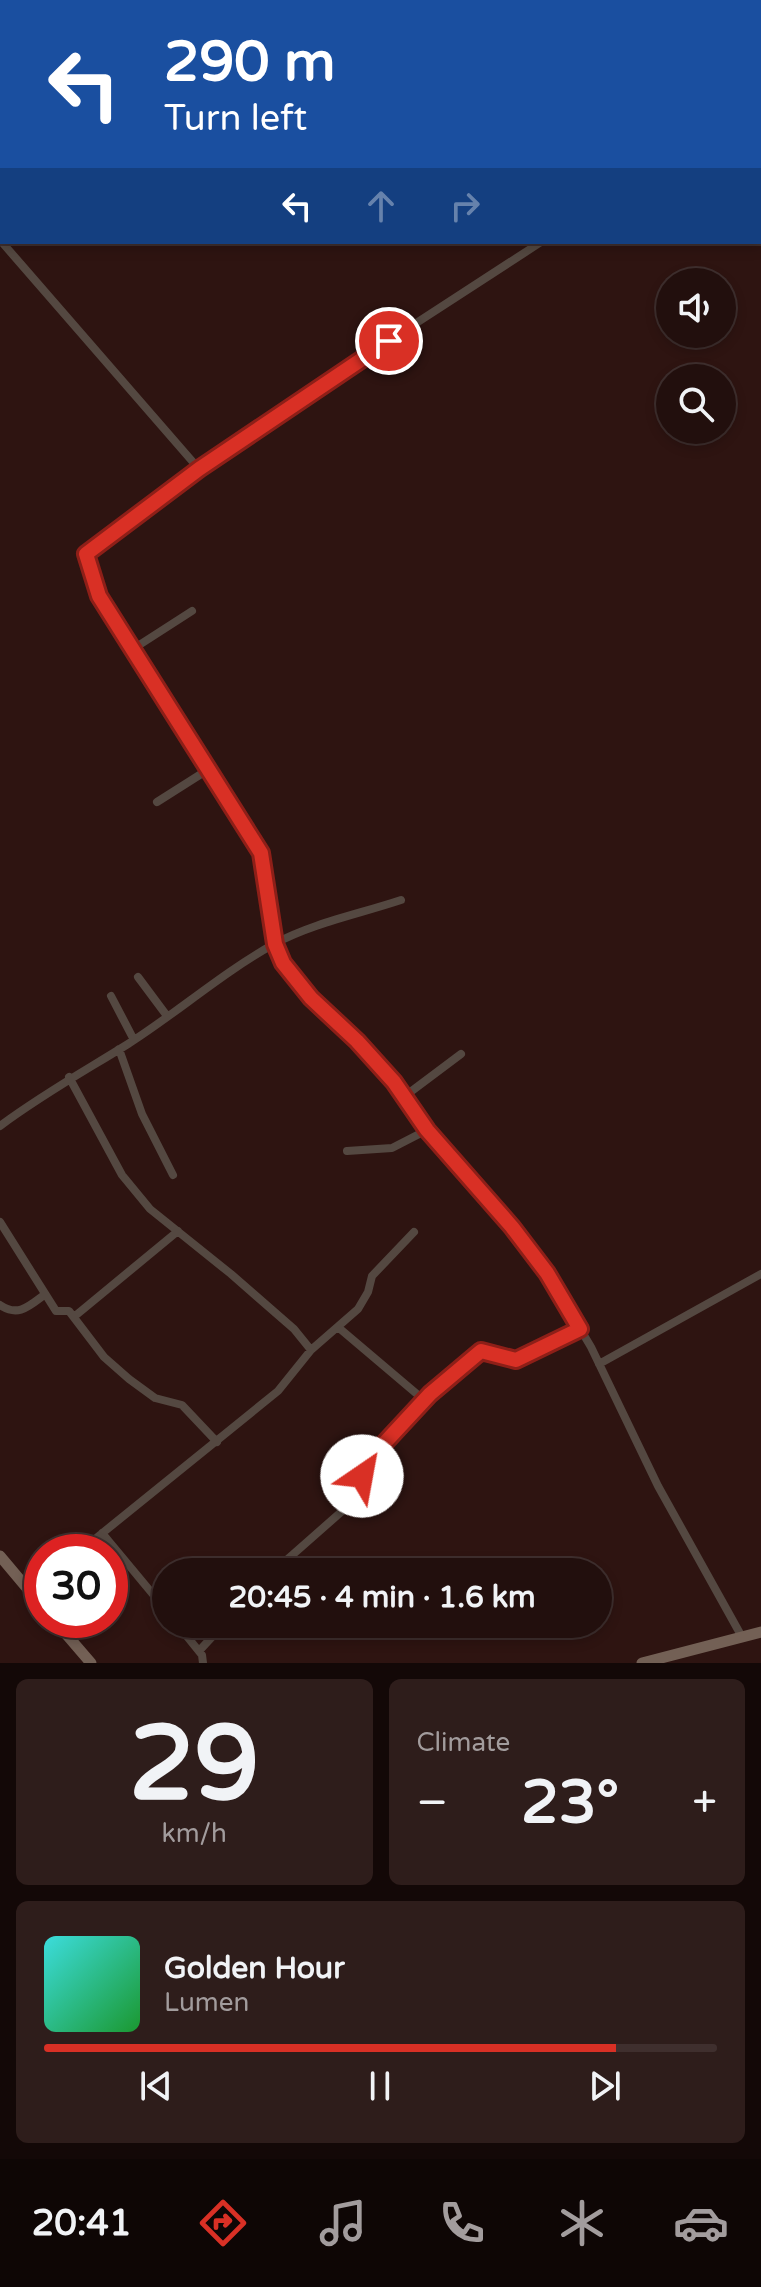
<!DOCTYPE html>
<meta charset="utf-8">
<style>
body{margin:0;font-family:"Varela Round",sans-serif;background:#2e1d1b;color:#f1f3f6;height:100vh;display:flex;flex-direction:column;font-size:30px;white-space:nowrap}
*{box-sizing:border-box;margin:0}
p{font-size:26px;color:#a29c9d}
.icon{flex:none;width:44px;height:44px;fill:none;stroke:currentColor;stroke-width:2;stroke-linecap:round;stroke-linejoin:round}
.map{position:relative;height:1663px;overflow:hidden}
.side{display:flex;flex-direction:column;gap:16px;padding:16px;background:#130807;flex:1}
.side>*{flex:none}
.top-card{position:absolute;left:0px;top:0px;width:762px;height:244px;box-shadow:0 4px 12px #0003,0 0 0 2px #3f2f2e;background:#1a4fa0;color:#fff;overflow:hidden}
.fabs{position:absolute;left:656px;top:268px;display:grid;gap:16px}
.fabs a{display:grid;place-items:center;width:80px;height:80px;border-radius:50%;background:#220f0d;box-shadow:0 4px 12px #0003,0 0 0 2px #3f2f2e;font-size:40px}
.speed{position:absolute;left:24px;top:1534px;display:flex;gap:16px;font-size:40px;font-weight:700;text-align:center}
.speed>*{display:grid;place-content:center;width:104px;height:104px;border-radius:50%;background:#220f0d;box-shadow:0 4px 12px #0003,0 0 0 2px #3f2f2e;line-height:1}
.speed .limit{border:12px solid #d22;background:#fff;color:#111}
.pin{position:absolute;display:grid;place-items:center;width:68px;height:68px;color:#fff;margin:-34px;border:4px solid #fff;border-radius:50%;box-shadow:0 2px 8px #0007}
.me{position:absolute;width:88px;margin:-44px;rotate:33deg;stroke-linejoin:round;filter:drop-shadow(0 0 6px #0008)}
.turn{display:flex;align-items:center;gap:28px;height:168px;padding:0 32px;font-size:36px}
.turn .icon{width:104px;height:104px;stroke-width:2.5}
.turn b{display:block;font-size:56px;line-height:68px}
.lanes{display:flex;align-items:center;height:76px;padding:0 32px;background:#0003;justify-content:center;gap:40px;direction:ltr}
.lanes .off{opacity:.35}
.big{font-size:60px;font-weight:800;line-height:1.1}
.side .tile{flex:1;display:flex;flex-direction:column;justify-content:center;gap:12px;min-width:0;padding:0 28px;border-radius:12px;background:#2e1d1b}
.side .dial{align-items:center;gap:0}
.dial b{font-size:104px;line-height:1}
.song{display:flex;align-items:center;gap:24px}
.cover{width:96px;height:96px;border-radius:12px;background:linear-gradient(135deg,hsl(180 70% 55%),hsl(130 70% 35%))}
.played{height:8px;border-radius:4px;background:linear-gradient(90deg,#d93025 85%,#3f2f2e 85%)}
.keys{display:flex;justify-content:space-around;direction:ltr}
.heat{display:flex;justify-content:space-between;align-items:center;font-size:44px;direction:ltr}
.side .tiles{flex:1;display:grid;gap:16px;grid-template-columns:1fr 1fr}
.tile:last-child{grid-column:span 2}
.trip{position:absolute;left:152px;top:1558px;width:460px;height:80px;border-radius:40px;background:#220f0d;box-shadow:0 4px 12px #0003,0 0 0 2px #3f2f2e;font-weight:800;line-height:80px;text-align:center}
.tab-bar{display:flex;height:128px;justify-content:space-around;align-items:center;background:#0e0605;color:#a29c9d}
.tab-bar .icon{width:56px;height:56px}
.tab-bar .active{color:#d93025}
.tab-bar b{font-size:36px;color:#f1f3f6}
.map>svg:first-child{display:block}
</style>
<div class="map">
<svg width="761" height="1663" viewBox="0 0 761 1663">
<rect width="100%" height="100%" fill="#2e1411"/>
<g fill="none" stroke-linecap="round" stroke-linejoin="round">
<!-- street -->
<path stroke="#544841" stroke-width="8" d="M176,0L179,2
M260,0L262,2
M760,54H761
M760,197L761,200
M0,240L199,469
M541,242L344,370L91,547C80,562 93,580 99,596L261,853L275,944L283,963L311,998L357,1041L394,1082L427,1130L512,1227L547,1273L591,1347L658,1486L742,1637
M133,649L192,611
M157,802L209,769
M138,977L167,1016
M111,996L134,1040
M119,1049L142,1114L173,1175
M69,1077L122,1175L150,1209L231,1274L294,1329L311,1350L278,1391L79,1552
M405,1096L461,1054
M0,1126C43,1094 83,1072 128,1044C178,1012 222,973 274,944C313,923 359,914 401,900
M347,1151L392,1148L427,1130
M0,1222L56,1311H69L104,1357L129,1379L155,1398L182,1405L217,1442
M0,1305C18,1317 28,1307 44,1295
M75,1316L178,1231
M339,1328L424,1400
M311,1350L358,1309L368,1292L372,1276L414,1232
M599,1364L761,1274
M102,1533L166,1610
M273,1572L357,1498L366,1463L430,1394L481,1351L516,1360L580,1329
M30,1592L42,1583
M177,1624L202,1655L203,1663
M199,1651L224,1624"/>
<!-- secondary -->
<path stroke="#736055" stroke-width="11" d="M240,2L242,0
M0,225L2,223
M0,1556L42,1606
M54,1620L91,1663
M642,1663L761,1632"/>
</g>
<g fill="none" stroke-linecap="round" stroke-linejoin="round">
<!-- route casing -->
<g stroke="#8d1f18" stroke-width="20">
<path id="route" d="M362,1476L366,1463L430,1394L481,1351L516,1360L580,1329L547,1273L512,1227L427,1130L394,1082L357,1041L311,998L283,963L275,944L261,853L99,596L86,554L199,469L389,341"/>
</g>
<!-- route -->
<use href="#route" stroke="#d93025" stroke-width="14"/>
</g>
</svg>
<div class="fabs">
<a><svg class="icon" aria-label="sound" viewBox="0 0 24 24"><path d="M4 9h4l5-4v14l-5-4H4zM17 9q2 3 0 6"/></svg></a>
<a><svg class="icon" aria-label="search" viewBox="0 0 24 24"><circle cx="10" cy="10" r="6"/><path d="M15 15l6 6"/></svg></a>
</div>
<div class="speed"><div class="limit">30</div></div>
<div class="pin" style="left:389px;top:341px;background:#d93025"><svg class="icon" aria-label="arrive" viewBox="0 0 24 24"><path d="M6 21V4h12l-3 4 3 4H6"/></svg></div>
<svg class="me" style="left:362px;top:1476px" viewBox="-20 -20 40 40"><circle r="19" fill="#fff"/><path d="M0-13L10 11 0 6-10 11z" fill="#d93025"/></svg>
<div class="trip">20:45 · 4 min · 1.6 km</div>
<div class="top-card">
<div class="turn"><svg class="icon" aria-label="left" viewBox="0 0 24 24"><path d="M17 20v-9H6M10 6l-5 5 5 5"/></svg><div><b>290 m</b>Turn left</div></div>
<div class="lanes"><svg class="icon" aria-label="left" viewBox="0 0 24 24"><path d="M17 20v-9H6M10 6l-5 5 5 5"/></svg><svg class="icon off" aria-label="ahead" viewBox="0 0 24 24"><path d="M12 20V5M6 11l6-6 6 6"/></svg><svg class="icon off" aria-label="right" viewBox="0 0 24 24"><path d="M7 20v-9h11M14 6l5 5-5 5"/></svg></div>
</div>
</div>
<section class="side">
<div class="tiles">
<div class="tile dial"><b>29</b><p>km/h</p></div>
<div class="tile"><p>Climate</p>
<div class="heat"><a>−</a><b class="big">23°</b><a>+</a></div>
</div>
<div class="tile">
<div class="song"><i class="cover"></i><div><b>Golden Hour</b><p>Lumen</p></div></div>
<div class="played"></div>
<div class="keys"><svg class="icon" aria-label="previous" viewBox="0 0 24 24"><path d="M18 5L8 12l10 7zM5 5v14"/></svg><svg class="icon" aria-label="pause" viewBox="0 0 24 24"><path d="M8 5v14M16 5v14"/></svg><svg class="icon" aria-label="next" viewBox="0 0 24 24"><path d="M6 5l10 7-10 7zM19 5v14"/></svg></div>
</div>
</div>
</section>
<nav class="tab-bar">
<b>20:41</b>
<svg class="icon active" aria-label="directions" viewBox="0 0 24 24"><path d="M12 3l9 9-9 9-9-9zM9 14v-3h6M13 9l2 2-2 2"/></svg>
<svg class="icon" aria-label="music" viewBox="0 0 24 24"><path d="M9 18V5l10-2v13"/><circle cx="6" cy="18" r="3"/><circle cx="16" cy="16" r="3"/></svg>
<svg class="icon" aria-label="phone" viewBox="0 0 24 24"><path d="M5 4h4l2 5-3 2q2 4 5 5l2-3 5 2v4C11 20 4 13 5 4z"/></svg>
<svg class="icon" aria-label="climate" viewBox="0 0 24 24"><path d="M12 3v18M4 7l16 10M4 17L20 7"/></svg>
<svg class="icon" aria-label="car" viewBox="0 0 24 24"><path d="M5 17H2v-5l4-1 3-4h7l3 4 3 1v5h-3M9 17h6M6 11h13"/><circle cx="7" cy="17" r="2"/><circle cx="17" cy="17" r="2"/></svg>
</nav>
